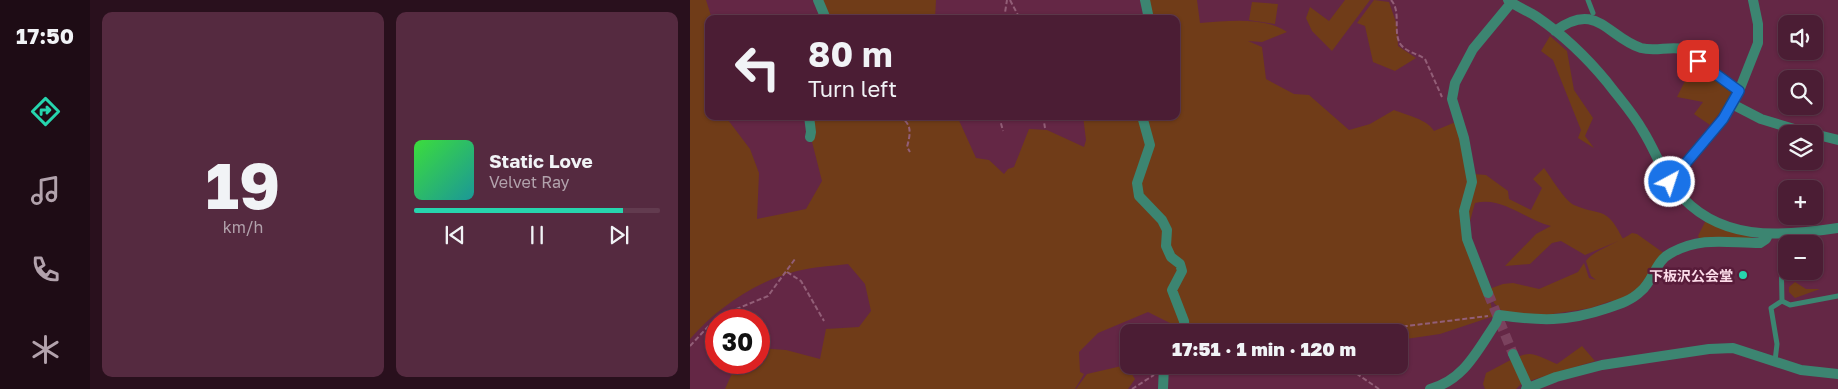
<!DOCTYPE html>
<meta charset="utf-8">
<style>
body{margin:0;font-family:"Golos Text","Noto Sans JP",sans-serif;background:#552a40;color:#f1f3f6;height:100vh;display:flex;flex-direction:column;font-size:19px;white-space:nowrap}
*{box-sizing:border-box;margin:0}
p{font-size:16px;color:#b2a2ac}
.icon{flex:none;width:28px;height:28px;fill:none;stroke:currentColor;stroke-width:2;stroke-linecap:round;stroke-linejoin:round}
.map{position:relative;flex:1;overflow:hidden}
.drawer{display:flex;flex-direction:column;gap:12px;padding:12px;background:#29101d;width:600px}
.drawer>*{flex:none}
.hud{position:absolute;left:15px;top:15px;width:475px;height:105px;border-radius:10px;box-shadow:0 1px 4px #0004,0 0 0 1px #623b4f;background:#4b1d34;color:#f1f3f6;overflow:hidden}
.buttons{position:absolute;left:1088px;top:15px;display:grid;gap:10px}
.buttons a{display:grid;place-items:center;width:45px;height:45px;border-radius:10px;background:#4b1d34;box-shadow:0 1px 4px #0004,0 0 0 1px #623b4f;font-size:25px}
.speed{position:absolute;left:15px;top:309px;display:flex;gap:10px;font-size:25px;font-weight:700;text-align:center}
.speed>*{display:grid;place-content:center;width:65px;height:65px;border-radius:50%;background:#4b1d34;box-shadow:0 1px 4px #0004,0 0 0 1px #623b4f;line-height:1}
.speed .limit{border:8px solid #d22;background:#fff;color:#111}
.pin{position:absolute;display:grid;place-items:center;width:42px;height:42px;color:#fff;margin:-21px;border-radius:10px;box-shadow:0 2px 8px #0006}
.me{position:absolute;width:55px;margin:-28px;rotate:40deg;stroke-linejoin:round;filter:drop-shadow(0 0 4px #0008)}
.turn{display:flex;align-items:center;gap:18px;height:105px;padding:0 20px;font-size:22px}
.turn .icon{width:65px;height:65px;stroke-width:2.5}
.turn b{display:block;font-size:35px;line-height:42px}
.drawer .card{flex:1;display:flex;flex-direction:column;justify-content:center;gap:8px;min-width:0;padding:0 18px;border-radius:10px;background:#552a40}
.drawer .dial{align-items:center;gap:0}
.dial b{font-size:65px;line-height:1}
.song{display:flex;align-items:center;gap:15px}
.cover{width:60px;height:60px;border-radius:8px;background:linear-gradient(135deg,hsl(120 70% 55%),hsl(180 70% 35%))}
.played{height:5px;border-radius:2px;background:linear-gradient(90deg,#26d5ae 85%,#623b4f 85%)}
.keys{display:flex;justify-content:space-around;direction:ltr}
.drawer .tiles{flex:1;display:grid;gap:12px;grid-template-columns:repeat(2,1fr)}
.trip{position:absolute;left:430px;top:324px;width:288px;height:50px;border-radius:10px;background:#4b1d34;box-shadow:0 1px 4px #0004,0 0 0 1px #623b4f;font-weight:800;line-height:50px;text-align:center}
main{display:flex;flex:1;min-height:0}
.tabs{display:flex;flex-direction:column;width:90px;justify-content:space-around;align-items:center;background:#1e0c15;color:#b2a2ac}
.tabs .icon{width:35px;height:35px}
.tabs .current{color:#26d5ae}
.tabs b{font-size:22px;color:#f1f3f6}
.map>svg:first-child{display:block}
</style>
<main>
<nav class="tabs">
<b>17:50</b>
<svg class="icon current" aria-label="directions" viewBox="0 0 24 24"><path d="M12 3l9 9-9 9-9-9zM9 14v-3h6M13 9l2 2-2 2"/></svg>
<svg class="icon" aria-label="music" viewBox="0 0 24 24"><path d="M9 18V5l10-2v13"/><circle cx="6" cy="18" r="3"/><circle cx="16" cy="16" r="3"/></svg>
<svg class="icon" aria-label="phone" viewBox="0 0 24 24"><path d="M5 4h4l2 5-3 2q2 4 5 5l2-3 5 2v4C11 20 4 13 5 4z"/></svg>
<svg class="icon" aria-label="climate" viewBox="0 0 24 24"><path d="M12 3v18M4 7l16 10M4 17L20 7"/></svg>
</nav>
<section class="drawer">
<div class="tiles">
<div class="card dial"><b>19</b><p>km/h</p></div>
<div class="card">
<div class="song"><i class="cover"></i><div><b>Static Love</b><p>Velvet Ray</p></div></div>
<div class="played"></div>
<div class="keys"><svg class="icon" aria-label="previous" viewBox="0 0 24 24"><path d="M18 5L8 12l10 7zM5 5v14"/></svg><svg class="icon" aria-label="pause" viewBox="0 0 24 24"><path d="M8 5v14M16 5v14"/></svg><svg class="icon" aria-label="next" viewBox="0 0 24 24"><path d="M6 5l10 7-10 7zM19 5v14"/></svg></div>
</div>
</div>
</section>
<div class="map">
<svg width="1148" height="389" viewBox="0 0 1148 389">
<rect width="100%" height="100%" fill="#642745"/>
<!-- green -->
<path fill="#703c18" d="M0,0H16L22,19H19V116H35L60,149L69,173L67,219L116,209L132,181L121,138V116H267L286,158L299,160L314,174L318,169L324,167L339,129L357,130L394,147L396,140L393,116H486V19H462L459,0H507L510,23C537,21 574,16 597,32L572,42L558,41L572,47L576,79L604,94L619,95L659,130L680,124L704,110C716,115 737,119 744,131L768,121L784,174L796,175L818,191L819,199L841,210L852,188L843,179L854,168C860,176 875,201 884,205C912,217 916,205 933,239L895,255L871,241L862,243L840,264L815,266L846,234L861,226C835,220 813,196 785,203L780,221L778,211L774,232L789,261L804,316L750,334L709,340V332H498L458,312L408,333L389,352L390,372L394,374L385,389H35L43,371L51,363L69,362V348L96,350L130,359L136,329L169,327L181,311L175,284L158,264C141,266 123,267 107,271C66,281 27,308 0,339Z
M127,0H246L245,19H133Z
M655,0H680L642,51L622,31L616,18L620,7L639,21Z
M684,0L699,2L707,25L708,46L726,58L705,71L683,62L675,26L667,23Z
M562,2L588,4L585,24L559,20Z
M860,36L877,51L884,90L903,118L895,136L904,148L888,138L891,130L863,60L851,51Z
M1004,63L1042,89L1044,95L1020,125L1004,114L1013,102L987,97Z
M1016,220L1066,239L1010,240L1008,236Z
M942,233L947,234L975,254L955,284L929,301H921L901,308L850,316L813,312L804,303L799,289L813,284L823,283L849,289L888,272L894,263L899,278L906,280L901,276L896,261C902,251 930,242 942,233Z
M1105,282L1116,289H1130L1105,298L1099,292V287Z
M892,346L905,361L832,383L826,389H795L793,384L796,373C807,368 830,353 840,354C849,355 859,361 867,364Z
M436,365L445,379L438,389H386L397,374Z"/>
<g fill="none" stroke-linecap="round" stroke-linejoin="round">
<!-- minor-tunnel -->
<path stroke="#7b425e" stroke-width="10" stroke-dasharray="10 5" stroke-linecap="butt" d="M798,293L823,354"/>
<!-- path -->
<path stroke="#925e77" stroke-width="2" stroke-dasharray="5 2.5" stroke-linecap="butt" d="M320,0L330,19
M701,0C712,12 702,33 711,45C718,53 727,53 735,59L752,97
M314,19L317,0
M209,116C222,124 221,132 217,147L220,152
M309,116L313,131
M353,116L355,128
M97,272L111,281L134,321
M596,332L621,327L634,332
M668,332L798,316
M0,346L27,317L78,296L105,259
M654,365L689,389
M442,389L464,375"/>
<!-- service -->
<path stroke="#3c8571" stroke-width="5" d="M898,0L903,13
M1092,301L1100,305L1148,296
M1085,361L1087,344L1081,308L1092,301L1091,254L1099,234"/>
<!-- minor -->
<path stroke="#3c8571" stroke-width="10" d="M128,0L136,19
M455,0L459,19
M818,0C827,7 838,11 847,17C872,34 898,59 917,82C929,98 943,113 953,131C965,150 972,172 986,190C1027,242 1090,237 1148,228
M865,31C907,0 917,37 951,48C965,52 979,46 993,49L1049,91
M1042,104L1071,119L1121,134
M119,116L121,132L120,137
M452,116L460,145L447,183L449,196L472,220L477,230L476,246L481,257L490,264L492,271L482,290L494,321L495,332
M1124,134L1148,140
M980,182L1033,119L1049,91L1068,43V24L1063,0
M798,293L777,239L774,211L782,182L774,138L762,99L765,83L783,49L821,3
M823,354L839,389
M473,389L474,365
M740,389C774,380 787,351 806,323L809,315C850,321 877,322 918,308C930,304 942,300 951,291C964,280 965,261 981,253C1012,236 1037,243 1070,243L1076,239L1078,235
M836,389L866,377L912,365L1019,349L1043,348L1111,370L1148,374"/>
</g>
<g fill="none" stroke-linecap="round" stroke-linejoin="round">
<!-- route casing -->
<g stroke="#114b97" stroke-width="12">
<path id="route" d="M980,182L1033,119L1049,91L1008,61"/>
</g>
<!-- route -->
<use href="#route" stroke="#1a73e8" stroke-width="9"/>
</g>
<!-- markers -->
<circle fill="#26d5ae" stroke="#581c3a" stroke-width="2" cx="1053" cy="275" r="5"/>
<g text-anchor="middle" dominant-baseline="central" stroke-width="5" stroke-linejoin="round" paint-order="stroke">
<!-- poi labels -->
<g font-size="14" font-weight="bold" fill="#fcdce9" stroke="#581c3a" text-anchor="end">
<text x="1043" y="275">下板沢公会堂</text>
</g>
</g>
</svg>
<div class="buttons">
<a><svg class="icon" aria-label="sound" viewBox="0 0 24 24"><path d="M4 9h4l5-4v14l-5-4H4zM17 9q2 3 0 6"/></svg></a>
<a><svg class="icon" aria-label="search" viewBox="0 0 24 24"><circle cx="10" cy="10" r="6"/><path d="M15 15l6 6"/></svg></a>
<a><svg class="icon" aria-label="layers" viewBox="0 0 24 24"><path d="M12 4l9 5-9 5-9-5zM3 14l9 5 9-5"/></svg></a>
<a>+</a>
<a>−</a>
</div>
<div class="speed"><div class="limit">30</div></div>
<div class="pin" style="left:1008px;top:61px;background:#d93025"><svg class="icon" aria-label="arrive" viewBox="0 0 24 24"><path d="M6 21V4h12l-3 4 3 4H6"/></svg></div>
<svg class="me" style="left:980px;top:182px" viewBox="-20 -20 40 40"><circle r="17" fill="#1a73e8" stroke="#fff" stroke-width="3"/><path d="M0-11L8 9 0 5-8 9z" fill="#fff"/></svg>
<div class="trip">17:51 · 1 min · 120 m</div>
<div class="hud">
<div class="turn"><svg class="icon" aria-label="left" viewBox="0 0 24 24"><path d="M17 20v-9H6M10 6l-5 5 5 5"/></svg><div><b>80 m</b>Turn left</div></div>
</div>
</div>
</main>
